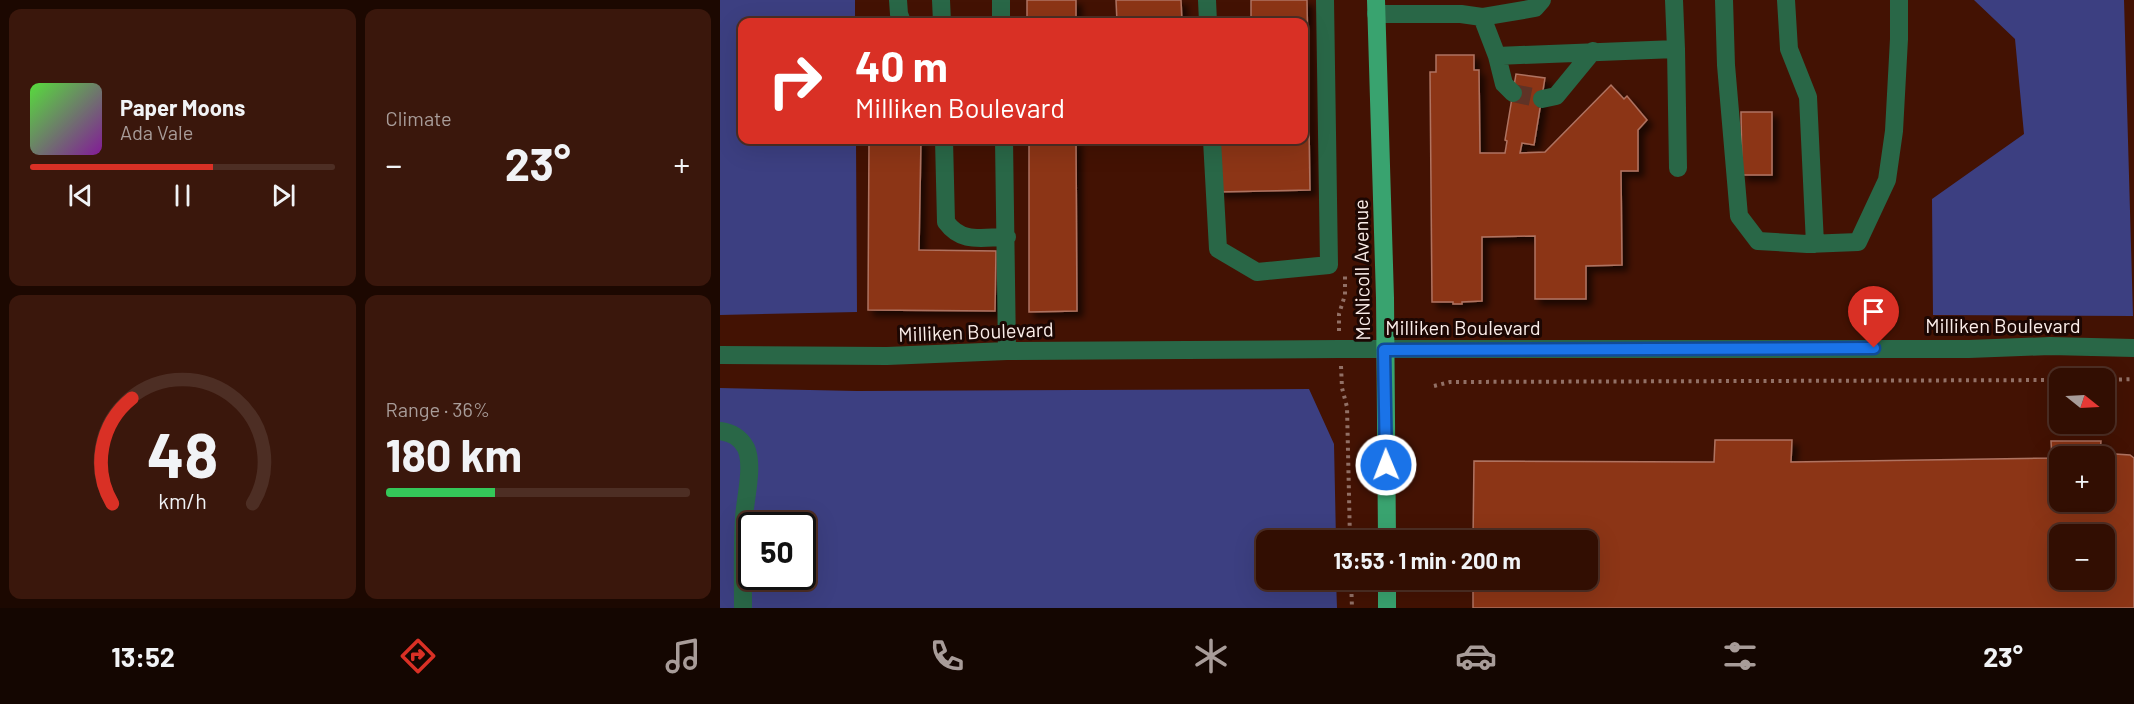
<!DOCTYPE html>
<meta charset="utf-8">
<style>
body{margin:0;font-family:Barlow,sans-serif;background:#3a170c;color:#f1f3f6;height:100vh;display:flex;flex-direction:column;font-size:22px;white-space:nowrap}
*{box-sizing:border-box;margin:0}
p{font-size:20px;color:#a89c99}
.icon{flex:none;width:33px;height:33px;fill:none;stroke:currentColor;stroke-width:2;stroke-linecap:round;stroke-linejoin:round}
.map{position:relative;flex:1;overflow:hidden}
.panel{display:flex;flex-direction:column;gap:9px;padding:9px;background:#1c0801;width:720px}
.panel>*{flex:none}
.top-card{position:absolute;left:18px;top:18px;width:570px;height:126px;border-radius:12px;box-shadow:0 6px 24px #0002,0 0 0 2px #4d2e24;background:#d93025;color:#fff;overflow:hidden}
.needle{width:39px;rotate:108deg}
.tools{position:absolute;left:1329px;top:368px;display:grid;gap:12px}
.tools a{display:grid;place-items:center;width:66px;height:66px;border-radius:12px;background:#320e02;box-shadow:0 6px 24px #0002,0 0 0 2px #4d2e24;font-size:30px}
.speed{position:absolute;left:18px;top:512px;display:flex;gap:12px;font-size:30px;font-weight:700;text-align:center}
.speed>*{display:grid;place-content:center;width:78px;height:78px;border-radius:50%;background:#320e02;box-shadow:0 6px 24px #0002,0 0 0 2px #4d2e24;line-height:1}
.speed .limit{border:3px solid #111;border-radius:9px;background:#fff;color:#111}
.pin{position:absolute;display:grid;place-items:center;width:51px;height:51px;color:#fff;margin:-62px -26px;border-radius:50% 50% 50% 0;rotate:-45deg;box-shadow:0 0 6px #0007}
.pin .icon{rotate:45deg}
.me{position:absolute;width:66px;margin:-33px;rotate:359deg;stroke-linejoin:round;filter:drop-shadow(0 0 4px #0008)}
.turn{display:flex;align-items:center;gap:21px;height:126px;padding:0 18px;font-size:27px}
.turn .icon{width:78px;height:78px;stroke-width:2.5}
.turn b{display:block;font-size:42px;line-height:51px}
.big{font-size:45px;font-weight:700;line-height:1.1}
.panel .widget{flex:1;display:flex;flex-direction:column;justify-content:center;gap:9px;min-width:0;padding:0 21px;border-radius:12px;background:#3a170c}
.panel .dial{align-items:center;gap:0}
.dial svg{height:156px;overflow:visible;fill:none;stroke:#4d2e24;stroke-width:7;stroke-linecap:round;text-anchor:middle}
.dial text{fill:#f1f3f6;stroke:none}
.song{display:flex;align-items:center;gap:18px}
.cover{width:72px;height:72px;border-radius:9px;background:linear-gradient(135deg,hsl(110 70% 55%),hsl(290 70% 35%))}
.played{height:6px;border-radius:3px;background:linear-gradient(90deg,#d93025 60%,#4d2e24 60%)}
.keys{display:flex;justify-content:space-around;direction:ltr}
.heat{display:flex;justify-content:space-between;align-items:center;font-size:33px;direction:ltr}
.charge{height:9px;border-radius:4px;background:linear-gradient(90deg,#34c759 36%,#4d2e24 0)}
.panel .tiles{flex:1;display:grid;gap:9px;grid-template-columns:repeat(2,1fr)}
.trip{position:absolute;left:536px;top:530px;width:342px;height:60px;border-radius:12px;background:#320e02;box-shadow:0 6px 24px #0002,0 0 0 2px #4d2e24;font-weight:700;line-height:60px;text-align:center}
.tab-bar{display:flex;height:96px;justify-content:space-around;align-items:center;background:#140601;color:#a89c99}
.tab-bar .icon{width:42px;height:42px}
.tab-bar .current{color:#d93025}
.tab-bar b{font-size:27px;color:#f1f3f6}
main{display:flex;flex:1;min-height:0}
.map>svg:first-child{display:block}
</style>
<main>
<section class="panel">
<div class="tiles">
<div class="widget">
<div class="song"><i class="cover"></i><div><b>Paper Moons</b><p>Ada Vale</p></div></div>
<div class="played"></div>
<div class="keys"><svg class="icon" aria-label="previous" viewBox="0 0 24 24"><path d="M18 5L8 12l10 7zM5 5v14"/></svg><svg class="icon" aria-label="pause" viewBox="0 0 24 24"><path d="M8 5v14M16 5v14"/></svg><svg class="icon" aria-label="next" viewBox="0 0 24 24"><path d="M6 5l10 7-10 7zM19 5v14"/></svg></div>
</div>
<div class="widget"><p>Climate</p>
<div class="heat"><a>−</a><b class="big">23°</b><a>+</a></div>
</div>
<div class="widget dial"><svg viewBox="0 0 100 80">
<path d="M14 69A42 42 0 1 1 86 69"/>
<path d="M14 69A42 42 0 0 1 24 15" stroke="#d93025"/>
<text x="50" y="56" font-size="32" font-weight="700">48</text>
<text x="50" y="72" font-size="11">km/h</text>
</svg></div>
<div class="widget"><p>Range · 36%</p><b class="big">180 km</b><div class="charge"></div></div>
</div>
</section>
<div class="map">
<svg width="1414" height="608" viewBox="0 0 1414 608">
<defs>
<filter id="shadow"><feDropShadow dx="5.5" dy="5.5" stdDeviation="3" flood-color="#0009"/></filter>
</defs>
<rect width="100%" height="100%" fill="#431203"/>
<!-- green -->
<path fill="#3c3f81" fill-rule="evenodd" d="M0,0H135V22H22V140H136L137,312L0,315Z
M1254,0H1404L1413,316L1213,315L1212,199L1304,134L1295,39Z
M0,388L137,391L589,389L614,444L616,540H546V579H616L617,608H0ZM32,525H82V576H32Z"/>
<!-- building -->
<path fill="#8c3619" stroke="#af7361" stroke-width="1.5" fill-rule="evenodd" filter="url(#shadow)" d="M307,0H356V22H307Z
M396,0H461L462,22H397Z
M531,0H587L590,190L498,192L497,140H584V22H531Z
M716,55H754V70H759L760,153H785L787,141L785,140L796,74L825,78L814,145L802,143L800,153L825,152L891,85L904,99L907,96L927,120L918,130V171H901L902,265L866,266V299H815V236L762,237V301L742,302V304H733V302H712L710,72H716Z
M1021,112H1052V175H1022Z
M149,140H201L199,250L276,251L275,311L148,310Z
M309,140H356L357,311L309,312Z
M995,440H1072L1071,462L1332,458L1331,441H1381L1380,453L1410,455L1414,458V608H753V579H867V540H753L754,461L994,462ZM1340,456H1384V501H1340ZM1340,534H1384V579H1340Z"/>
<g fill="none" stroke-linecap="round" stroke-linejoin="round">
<!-- minor-tunnel -->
<path stroke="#5f3326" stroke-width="18" stroke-dasharray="18 9" stroke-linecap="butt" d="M793,93L822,99"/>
<!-- path -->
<path stroke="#927066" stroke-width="4" stroke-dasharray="3 4.5" stroke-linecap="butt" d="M619,331V314L625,295V274
M621,366L622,388L627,407L630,540
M1384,380L1414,379
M714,386L730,382L1340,380
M631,579L632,608"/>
<!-- minor -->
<path stroke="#296747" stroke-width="18" d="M178,0L179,14L182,22
M221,0L222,22
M281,0V22
M487,0L488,22
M954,0L956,49
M1004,0L1006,65L1019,216L1038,241L1087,244L1138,242L1167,180L1174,131L1179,39V0
M1066,0L1069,49L1088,97L1095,244
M656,14H741L762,17L777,56L956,49L958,168
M762,17L815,8L822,0
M777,56L784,84L793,93
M822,99L836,96L873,51
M224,140L226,222C242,244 262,237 287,237
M284,140L287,351
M492,140L498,249L537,272L609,265L605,0
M0,355L167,356L287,351L620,349H1249L1330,346L1414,348
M0,431C12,433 20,437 26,448C34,466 25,499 24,518C22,548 23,578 23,608"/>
<!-- major -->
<path stroke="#39a36f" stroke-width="18" d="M656,0L665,298L667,540
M667,579V608"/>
</g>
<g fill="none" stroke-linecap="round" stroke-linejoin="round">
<!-- route casing -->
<g stroke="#114b97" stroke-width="15">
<path id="route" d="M666,465L664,350L1154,348"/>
</g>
<!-- route -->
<use href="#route" stroke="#1a73e8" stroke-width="10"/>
</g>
<g text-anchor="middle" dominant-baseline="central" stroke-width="6" stroke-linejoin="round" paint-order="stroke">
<!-- street labels -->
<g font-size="20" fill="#fbede9" stroke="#1c0703">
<text transform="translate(641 270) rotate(-91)">McNicoll Avenue</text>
<text x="1283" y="325">Milliken Boulevard</text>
<text x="743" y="327">Milliken Boulevard</text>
<text transform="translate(256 331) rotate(-2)">Milliken Boulevard</text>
</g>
</g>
</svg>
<div class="tools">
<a><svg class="needle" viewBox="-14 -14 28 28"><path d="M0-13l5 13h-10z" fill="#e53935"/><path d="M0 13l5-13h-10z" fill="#a89c99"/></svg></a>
<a>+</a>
<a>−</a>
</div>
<div class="speed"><div class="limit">50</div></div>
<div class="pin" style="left:1154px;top:348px;background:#d93025"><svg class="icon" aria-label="arrive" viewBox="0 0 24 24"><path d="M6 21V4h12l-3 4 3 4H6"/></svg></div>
<svg class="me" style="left:666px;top:465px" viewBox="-20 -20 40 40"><circle r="17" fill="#1a73e8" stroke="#fff" stroke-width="3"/><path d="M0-11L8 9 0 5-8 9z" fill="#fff"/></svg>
<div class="trip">13:53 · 1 min · 200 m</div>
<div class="top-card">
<div class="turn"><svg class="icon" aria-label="right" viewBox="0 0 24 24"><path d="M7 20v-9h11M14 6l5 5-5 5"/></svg><div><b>40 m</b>Milliken Boulevard</div></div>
</div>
</div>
</main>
<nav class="tab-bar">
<b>13:52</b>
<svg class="icon current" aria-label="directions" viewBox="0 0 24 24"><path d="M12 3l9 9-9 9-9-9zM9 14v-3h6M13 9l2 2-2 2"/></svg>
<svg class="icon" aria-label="music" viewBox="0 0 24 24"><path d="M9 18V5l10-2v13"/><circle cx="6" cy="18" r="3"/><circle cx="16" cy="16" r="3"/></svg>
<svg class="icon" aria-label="phone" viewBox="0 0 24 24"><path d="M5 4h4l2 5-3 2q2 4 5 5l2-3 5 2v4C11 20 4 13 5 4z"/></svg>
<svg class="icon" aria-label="climate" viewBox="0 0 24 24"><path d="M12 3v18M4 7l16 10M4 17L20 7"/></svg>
<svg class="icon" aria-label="car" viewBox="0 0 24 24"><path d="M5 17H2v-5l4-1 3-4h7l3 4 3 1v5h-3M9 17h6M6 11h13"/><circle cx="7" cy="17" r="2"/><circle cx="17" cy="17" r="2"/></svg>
<svg class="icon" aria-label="filters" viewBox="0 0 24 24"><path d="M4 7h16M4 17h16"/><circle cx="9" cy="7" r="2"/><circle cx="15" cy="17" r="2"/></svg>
<b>23°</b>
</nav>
